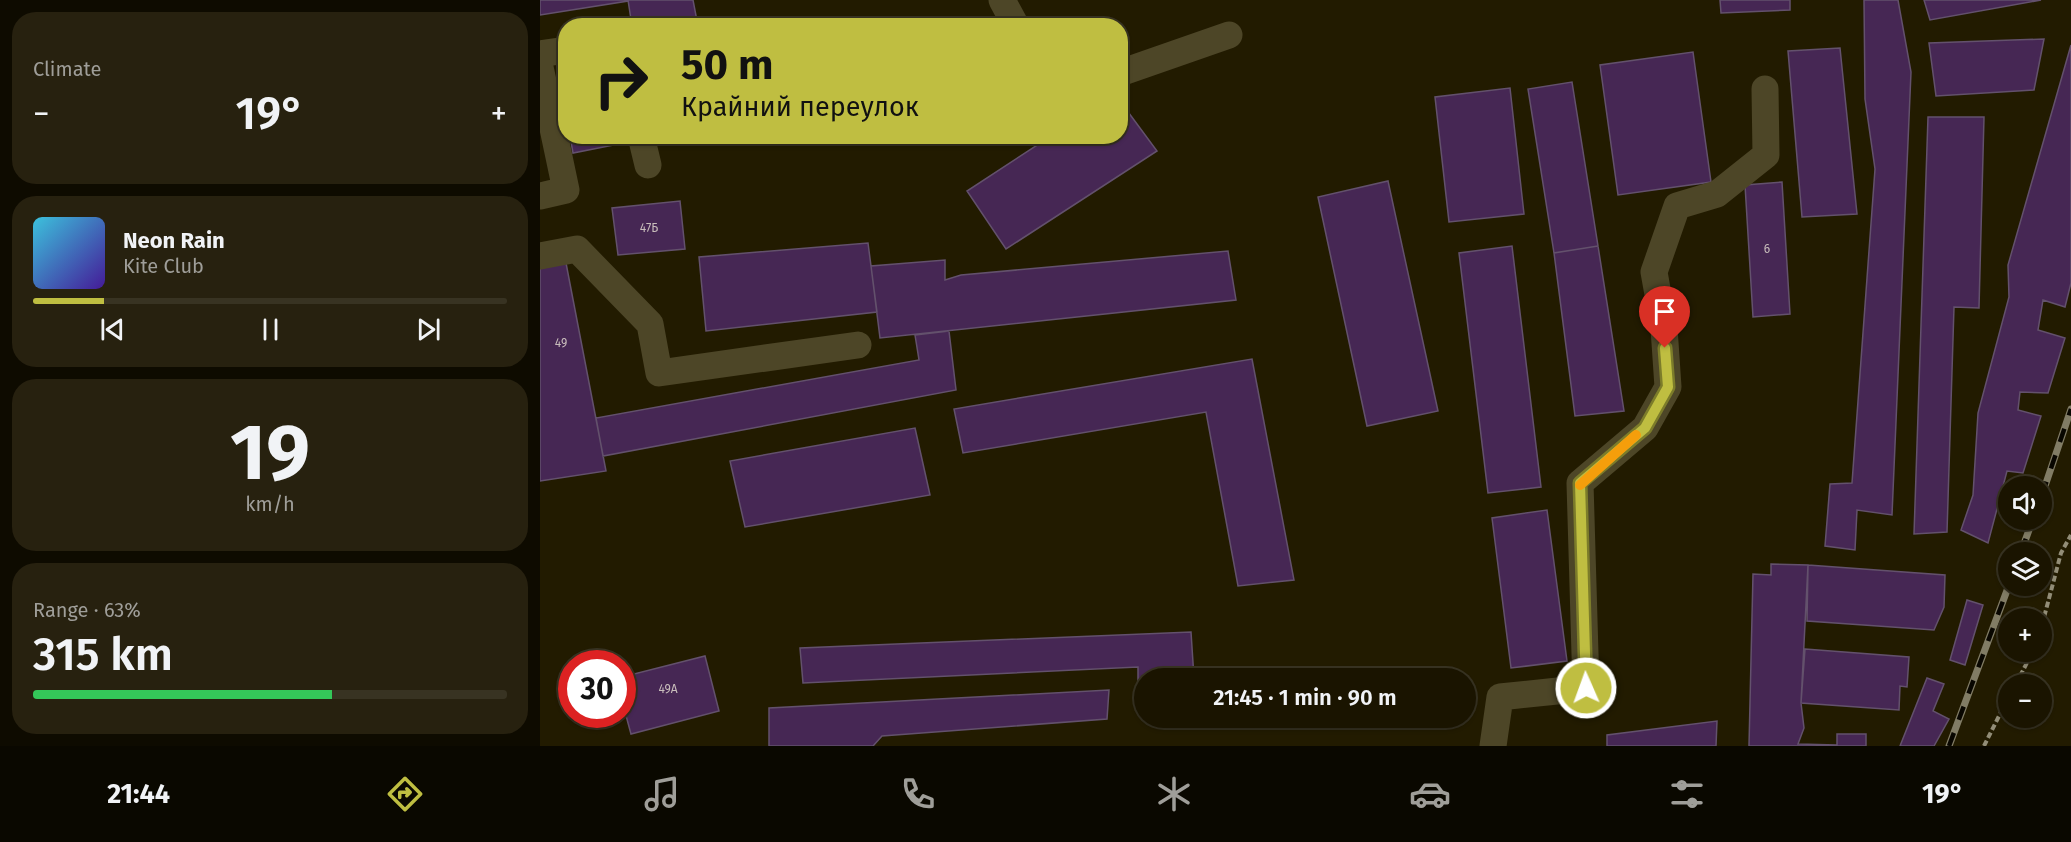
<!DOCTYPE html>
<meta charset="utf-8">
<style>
body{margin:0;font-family:"Fira Sans",sans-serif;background:#27210f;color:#f1f3f6;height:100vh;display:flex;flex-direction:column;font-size:22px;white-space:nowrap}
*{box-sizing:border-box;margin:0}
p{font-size:20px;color:#9f9e99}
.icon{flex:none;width:33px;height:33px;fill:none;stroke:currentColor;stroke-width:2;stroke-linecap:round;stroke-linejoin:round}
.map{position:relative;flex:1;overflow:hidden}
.drawer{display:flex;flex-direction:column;gap:12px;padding:12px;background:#0e0b00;width:540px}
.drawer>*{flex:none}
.guide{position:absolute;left:18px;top:18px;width:570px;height:126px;border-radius:24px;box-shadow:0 2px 4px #0004,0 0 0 2px #383322;background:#bfbe41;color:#111;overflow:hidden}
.tools{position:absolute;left:1458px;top:476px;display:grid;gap:12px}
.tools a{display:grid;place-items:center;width:54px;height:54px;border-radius:50%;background:#1a1400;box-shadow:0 2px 4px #0004,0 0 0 2px #383322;font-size:30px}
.speed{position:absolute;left:18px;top:650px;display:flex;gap:12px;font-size:30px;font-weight:700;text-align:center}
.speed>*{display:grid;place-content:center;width:78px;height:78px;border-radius:50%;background:#1a1400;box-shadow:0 2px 4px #0004,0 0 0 2px #383322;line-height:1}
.speed .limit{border:9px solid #d22;background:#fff;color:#111}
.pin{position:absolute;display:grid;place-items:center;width:51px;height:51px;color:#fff;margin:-62px -26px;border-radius:50% 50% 50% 0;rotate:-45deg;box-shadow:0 0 6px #0007}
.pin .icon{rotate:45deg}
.me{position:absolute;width:66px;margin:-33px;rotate:358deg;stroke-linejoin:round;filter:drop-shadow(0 0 4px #0008)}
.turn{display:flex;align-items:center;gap:21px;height:126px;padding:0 24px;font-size:27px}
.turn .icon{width:78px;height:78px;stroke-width:2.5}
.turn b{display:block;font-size:42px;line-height:51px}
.big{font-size:45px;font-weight:600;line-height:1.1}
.drawer .tile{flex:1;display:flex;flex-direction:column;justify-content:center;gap:9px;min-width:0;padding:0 21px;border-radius:24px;background:#27210f}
.drawer .dial{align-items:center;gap:0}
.dial b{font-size:78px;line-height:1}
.song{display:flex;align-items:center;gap:18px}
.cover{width:72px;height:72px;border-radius:9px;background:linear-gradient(135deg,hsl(190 70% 55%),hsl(260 70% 35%))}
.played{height:6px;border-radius:3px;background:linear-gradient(90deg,#bfbe41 15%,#383322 15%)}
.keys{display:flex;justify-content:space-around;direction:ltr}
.heat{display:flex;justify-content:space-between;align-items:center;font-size:33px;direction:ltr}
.charge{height:9px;border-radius:4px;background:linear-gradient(90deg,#34c759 63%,#383322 0)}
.trip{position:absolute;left:594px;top:668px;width:342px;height:60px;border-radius:30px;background:#1a1400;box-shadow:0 2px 4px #0004,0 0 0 2px #383322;font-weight:600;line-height:60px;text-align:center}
.dock{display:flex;height:96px;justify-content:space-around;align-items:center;background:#0a0800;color:#9f9e99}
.dock .icon{width:42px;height:42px}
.dock .on{color:#bfbe41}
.dock b{font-size:27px;color:#f1f3f6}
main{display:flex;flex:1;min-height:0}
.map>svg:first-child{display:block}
</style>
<main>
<section class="drawer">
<div class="tile"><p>Climate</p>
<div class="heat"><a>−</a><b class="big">19°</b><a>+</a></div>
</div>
<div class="tile">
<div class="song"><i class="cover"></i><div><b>Neon Rain</b><p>Kite Club</p></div></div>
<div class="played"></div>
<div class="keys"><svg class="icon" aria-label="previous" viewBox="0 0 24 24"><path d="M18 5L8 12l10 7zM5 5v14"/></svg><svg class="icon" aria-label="pause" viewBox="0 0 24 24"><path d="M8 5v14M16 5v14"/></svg><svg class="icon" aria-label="next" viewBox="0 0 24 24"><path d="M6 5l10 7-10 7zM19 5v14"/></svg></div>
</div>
<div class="tile dial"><b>19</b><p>km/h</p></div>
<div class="tile"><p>Range · 63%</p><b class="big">315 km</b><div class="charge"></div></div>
</section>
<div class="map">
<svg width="1531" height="746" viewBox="0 0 1531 746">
<rect width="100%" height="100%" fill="#221b00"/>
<!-- building -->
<path fill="#462754" stroke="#63516c" stroke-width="1.5" d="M0,0H88V1L0,15Z
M153,0L158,26H92L88,0Z
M1180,0H1250V10L1181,13Z
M1324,0H1358L1371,72L1352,515L1317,510L1315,550L1285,546L1290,484L1312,483L1335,169L1325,99Z
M1384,0H1501L1390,20Z
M1504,39L1494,90L1396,96L1389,43Z
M1531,45V283L1525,307L1503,300L1498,330L1525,338L1508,393L1480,392L1478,410L1501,416L1483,473L1467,471L1448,543L1421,530L1433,495L1438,413L1469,297L1468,265Z
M1300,48L1317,214L1262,217L1248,51Z
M1153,52L1171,182L1078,195L1060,65Z
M1032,82L1058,246L1014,253L988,89Z
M26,83V113L20,84Z
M970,88L984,214L909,222L895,97Z
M580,101L617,151L466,249L427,191L511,136H580Z
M1388,117H1444L1439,308L1414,307L1407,532L1374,534Z
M30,136H82L84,143L33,153Z
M848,181L898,411L827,426L778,197Z
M1242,182L1250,314L1213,317L1205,185Z
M140,201L145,249L78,255L72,208Z
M328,243L337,312L166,331L159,257Z
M972,246L1001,487L948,493L919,253Z
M1058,246L1084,411L1035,416L1014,253Z
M688,251L696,300L340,338L331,266L405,260V280L421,275Z
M26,263L66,471L0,481V267Z
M409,331L416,390L63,456L56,418L379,360L375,335Z
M712,359L754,580L698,586L666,412L423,453L414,409Z
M375,428L390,495L205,527L190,461Z
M1007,510L1027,661L971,668L952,518Z
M1231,564L1268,565L1261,703L1264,728L1258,744L1297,745V734H1326V746H1209L1213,574L1231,575Z
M1268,565L1405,575L1404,607L1394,630L1267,621Z
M1427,600L1443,605L1425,665L1410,660Z
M651,632L654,678H604V695H598V667L263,683L260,648Z
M1265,649L1369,657L1367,687L1360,686L1359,710L1261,703Z
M165,656L179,711L91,734L82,701V677Z
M1387,678L1404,684L1393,711L1409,719L1394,746H1360Z
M569,690L567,719L342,736L333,746H229V708Z
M1177,721L1176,746H1067V735Z"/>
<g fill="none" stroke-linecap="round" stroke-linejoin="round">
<!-- path -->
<path stroke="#928d77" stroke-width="4" stroke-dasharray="6 3" stroke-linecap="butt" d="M1502,625L1521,553L1531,535
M1476,684L1493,651
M1444,746L1468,698"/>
<!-- minor -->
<path stroke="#4d4627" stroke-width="27" d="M462,0L476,26
M0,54L26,50
M0,67L26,190L0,196
M580,73L689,35
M101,136L108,165
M0,256L37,249L110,324L119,373L318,345
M953,746L960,697L1046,688L1040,483L1105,428L1128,387L1124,328L1114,272L1137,206L1177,194L1226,155L1225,89"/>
<!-- rail casing -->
<g stroke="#817c65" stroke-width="7">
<path id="rail" d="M1502,495L1531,409
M1481,552L1493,519
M1409,746L1469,585"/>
</g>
<!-- rail -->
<use href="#rail" stroke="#080600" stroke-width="4.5" stroke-dasharray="14" stroke-linecap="butt"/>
</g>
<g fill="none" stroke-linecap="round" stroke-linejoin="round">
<!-- route casing -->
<g stroke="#7c7c2a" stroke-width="15">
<path id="route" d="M1046,688L1040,483L1105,428L1128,387L1125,348"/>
</g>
<!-- route -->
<use href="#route" stroke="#bfbe41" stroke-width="10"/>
<!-- slow -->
<path stroke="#f59e0b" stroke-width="10" d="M1040,485L1096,435"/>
</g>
<g text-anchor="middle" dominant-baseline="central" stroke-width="5" stroke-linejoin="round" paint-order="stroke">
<!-- number labels -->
<g font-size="12" fill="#c8bdbb">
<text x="109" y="228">47Б</text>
<text x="1227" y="249">6</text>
<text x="21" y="343">49</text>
<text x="128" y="689">49А</text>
</g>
</g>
</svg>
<div class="tools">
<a><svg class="icon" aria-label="sound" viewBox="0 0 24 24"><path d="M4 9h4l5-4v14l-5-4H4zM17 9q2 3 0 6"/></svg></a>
<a><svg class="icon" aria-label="layers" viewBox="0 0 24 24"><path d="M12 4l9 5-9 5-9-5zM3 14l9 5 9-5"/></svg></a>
<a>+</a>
<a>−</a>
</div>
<div class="speed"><div class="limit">30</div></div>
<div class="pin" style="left:1125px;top:348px;background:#d93025"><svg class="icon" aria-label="arrive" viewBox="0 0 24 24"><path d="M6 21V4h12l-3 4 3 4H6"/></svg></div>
<svg class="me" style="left:1046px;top:688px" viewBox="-20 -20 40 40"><circle r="17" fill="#bfbe41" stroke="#fff" stroke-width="3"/><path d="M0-11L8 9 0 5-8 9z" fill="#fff"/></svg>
<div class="trip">21:45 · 1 min · 90 m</div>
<div class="guide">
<div class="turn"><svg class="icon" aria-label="right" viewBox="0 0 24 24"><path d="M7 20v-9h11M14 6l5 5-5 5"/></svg><div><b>50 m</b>Крайний переулок</div></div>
</div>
</div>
</main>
<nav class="dock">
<b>21:44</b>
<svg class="icon on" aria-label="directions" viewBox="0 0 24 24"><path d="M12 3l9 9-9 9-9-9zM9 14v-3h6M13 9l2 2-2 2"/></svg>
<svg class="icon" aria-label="music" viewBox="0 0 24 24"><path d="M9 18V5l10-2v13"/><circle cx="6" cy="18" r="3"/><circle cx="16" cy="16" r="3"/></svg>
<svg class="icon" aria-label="phone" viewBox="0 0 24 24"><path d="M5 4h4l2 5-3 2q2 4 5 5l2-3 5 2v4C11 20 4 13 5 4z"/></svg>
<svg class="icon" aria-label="climate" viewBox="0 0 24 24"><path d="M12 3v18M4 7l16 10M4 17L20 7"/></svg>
<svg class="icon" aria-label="car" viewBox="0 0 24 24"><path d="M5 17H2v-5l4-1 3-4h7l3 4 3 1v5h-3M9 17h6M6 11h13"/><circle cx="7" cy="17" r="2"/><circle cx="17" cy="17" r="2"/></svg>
<svg class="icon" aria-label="filters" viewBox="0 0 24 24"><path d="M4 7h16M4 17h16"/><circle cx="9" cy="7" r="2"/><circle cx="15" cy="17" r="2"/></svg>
<b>19°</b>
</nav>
